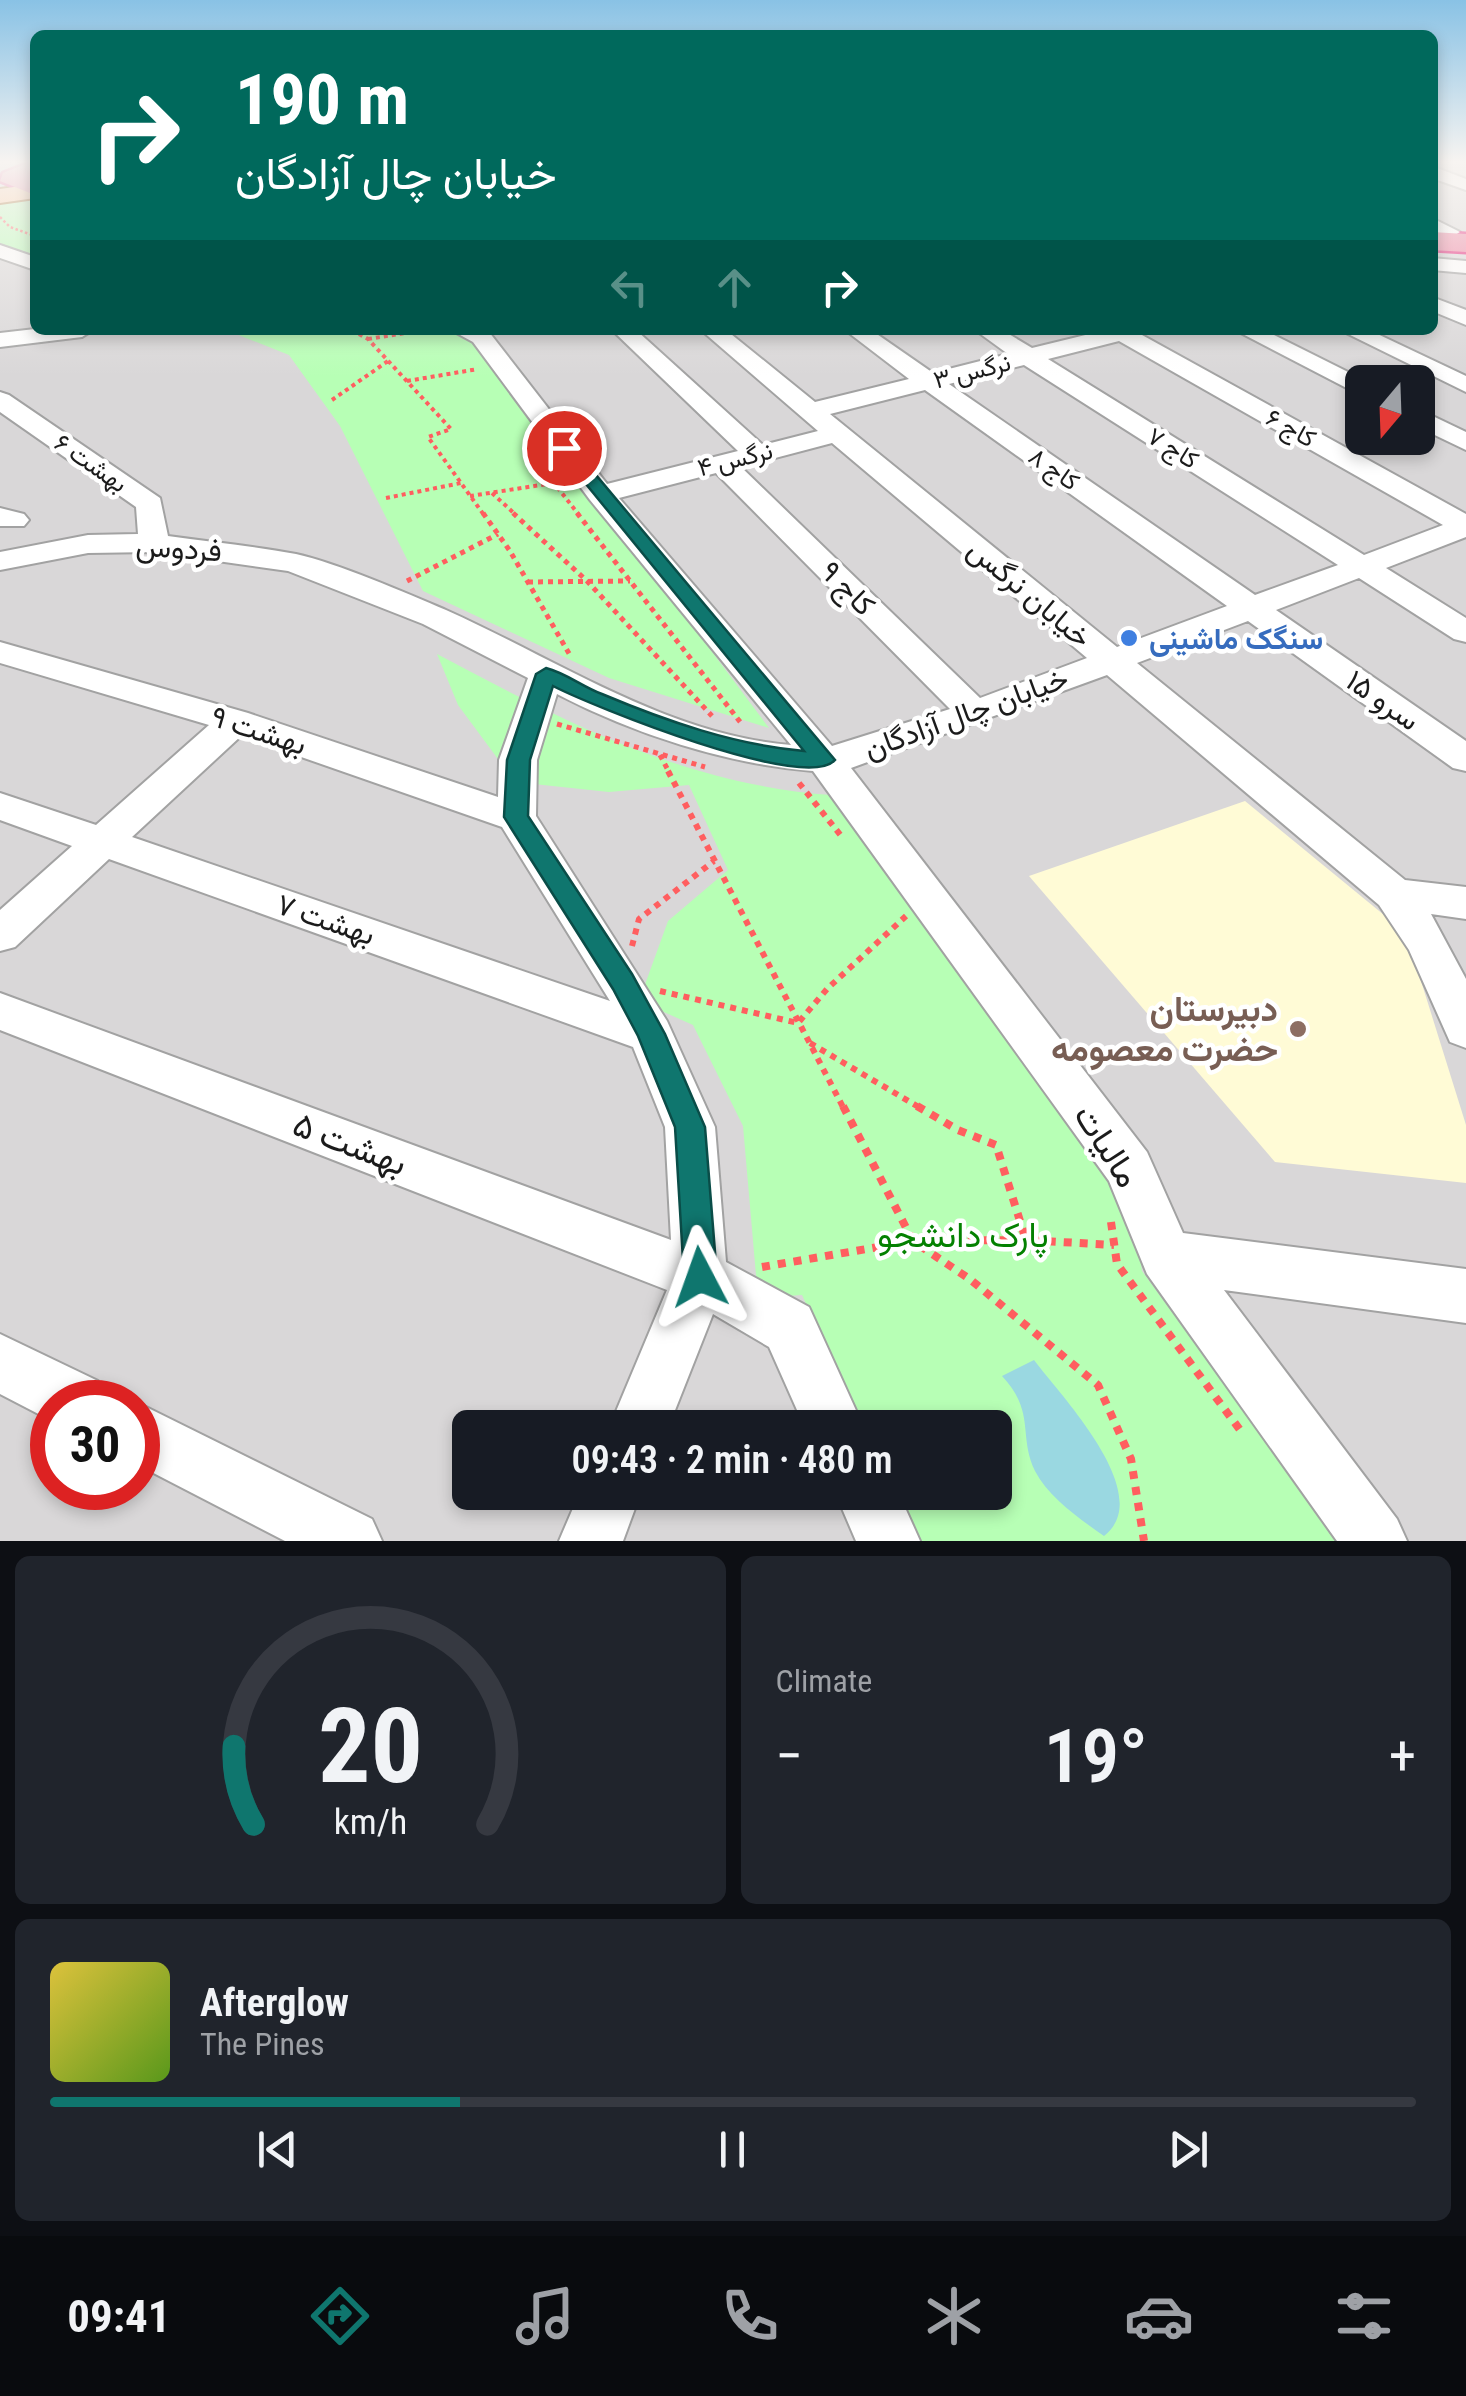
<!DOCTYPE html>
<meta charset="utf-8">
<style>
body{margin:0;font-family:"Roboto Condensed",Vazirmatn,sans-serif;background:#20242c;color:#f1f3f6;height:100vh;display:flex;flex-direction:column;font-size:38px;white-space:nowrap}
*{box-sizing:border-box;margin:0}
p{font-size:32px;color:#9ea1a6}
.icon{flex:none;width:55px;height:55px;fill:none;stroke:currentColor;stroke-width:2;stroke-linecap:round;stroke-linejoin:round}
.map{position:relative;height:1541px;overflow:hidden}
.details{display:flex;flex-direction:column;gap:15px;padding:15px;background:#0d0f14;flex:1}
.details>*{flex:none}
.guide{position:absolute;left:30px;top:30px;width:1408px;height:305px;border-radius:15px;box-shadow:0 5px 15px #0003;background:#00695c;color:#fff;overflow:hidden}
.needle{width:65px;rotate:199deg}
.tools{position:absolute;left:1345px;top:365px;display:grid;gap:20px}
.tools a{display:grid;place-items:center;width:90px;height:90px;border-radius:15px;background:#171b24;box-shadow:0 5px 15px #0003;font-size:50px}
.speed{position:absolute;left:30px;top:1380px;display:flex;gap:20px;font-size:50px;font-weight:700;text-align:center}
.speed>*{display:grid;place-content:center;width:130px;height:130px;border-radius:50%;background:#171b24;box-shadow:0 5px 15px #0003;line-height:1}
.speed .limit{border:15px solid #d22;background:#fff;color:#111}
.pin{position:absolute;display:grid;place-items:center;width:85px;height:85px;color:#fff;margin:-42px;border:5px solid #fff;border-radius:50%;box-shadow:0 2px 10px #0007}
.me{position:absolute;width:110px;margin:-55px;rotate:356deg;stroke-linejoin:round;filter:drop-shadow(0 0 8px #0008)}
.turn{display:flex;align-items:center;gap:35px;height:210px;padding:0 40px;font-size:45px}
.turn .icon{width:130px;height:130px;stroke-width:2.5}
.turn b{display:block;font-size:70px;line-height:85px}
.lanes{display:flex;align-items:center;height:95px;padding:0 40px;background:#0003;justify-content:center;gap:50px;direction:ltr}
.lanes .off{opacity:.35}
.big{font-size:75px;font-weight:600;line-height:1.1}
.details .widget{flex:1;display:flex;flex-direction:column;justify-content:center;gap:15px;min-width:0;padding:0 35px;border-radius:15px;background:#20242c}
.details .dial{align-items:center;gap:0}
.dial svg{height:260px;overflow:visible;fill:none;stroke:#363941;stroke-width:7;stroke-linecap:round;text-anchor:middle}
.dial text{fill:#f1f3f6;stroke:none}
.song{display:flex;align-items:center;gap:30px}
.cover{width:120px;height:120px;border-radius:15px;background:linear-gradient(135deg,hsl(50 70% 55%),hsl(90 70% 35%))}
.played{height:10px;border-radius:5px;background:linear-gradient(90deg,#0f766e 30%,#363941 30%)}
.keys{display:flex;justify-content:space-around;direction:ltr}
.heat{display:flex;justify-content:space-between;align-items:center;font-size:55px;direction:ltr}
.details .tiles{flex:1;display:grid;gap:15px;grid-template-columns:1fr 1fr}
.widget:last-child{grid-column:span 2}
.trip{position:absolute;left:452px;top:1410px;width:560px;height:100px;border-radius:15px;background:#171b24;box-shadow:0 5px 15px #0003;font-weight:600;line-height:100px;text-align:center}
.tabs{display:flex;height:160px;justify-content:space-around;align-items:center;background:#090b0e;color:#9ea1a6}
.tabs .icon{width:70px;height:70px}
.tabs .active{color:#0f766e}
.tabs b{font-size:45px;color:#f1f3f6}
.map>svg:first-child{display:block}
</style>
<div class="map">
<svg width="1466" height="1541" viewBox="0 0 1466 1541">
<rect width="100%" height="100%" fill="#eee7df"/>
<!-- residential -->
<path fill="#d9d7d8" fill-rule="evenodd" d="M0,160H35V330H1432L1433,160H1466V1541H0ZM1362,382H1418V438H1362ZM52,1402H138V1488H52ZM470,1428H995V1492H470Z"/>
<!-- education -->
<path fill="#fffbd6" d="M1245,801L1406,933L1466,1125V1183L1275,1162L1029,876Z"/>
<!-- park -->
<path fill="#b7ffb5" d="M35,200V259L0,246V202Z
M226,330H458L477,338L769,728L609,678L423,591L340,426L289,355Z
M437,654C563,721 684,784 830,795L1128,1168L1142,1271L1340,1541H914L892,1493L995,1492V1428L862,1427L802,1295L758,1298L743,1126L693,1025L639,1001L668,921L728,870L689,785L609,792L515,782L458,705Z"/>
<!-- water -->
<path fill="#9ad8e1" d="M1034,1360C1061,1396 1157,1495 1104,1536C1080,1519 1049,1498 1035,1471C1018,1436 1036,1412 1002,1376Z"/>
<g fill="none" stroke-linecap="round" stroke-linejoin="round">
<!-- minor casing -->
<g stroke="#a2a2a2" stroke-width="4">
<path id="minor" d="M1432,166L1466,179V190L1432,178Z
M1432,218L1460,232L1450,238L1432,231Z
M0,245L35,257V270L0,258Z
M1432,258L1466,261V273L1432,270Z
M1432,297L1466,310V325L1432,311Z
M35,329V330H93L82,337L0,347V333Z
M451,330L489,332L607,484L738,451L612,330H636L763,445L818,431L701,330H726L815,402L909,379L845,330H871L933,373L1008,354L975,330H1002L1032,348L1106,330H1145L1142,335L1466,514V537L1386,568L1466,618V642L1454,639L1359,578L1276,610L1466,741V771L1453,768L1248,621L1137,663L1405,880L1466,887V919L1431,914L1466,979V1048L1450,1042L1409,950L1379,905L1107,675L851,768L1147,1152L1183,1233L1466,1269V1323L1224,1290L1397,1519L1407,1541H1337L1147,1274L1109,1181L813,771C726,764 634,734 557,694L537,760L536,816L667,1021L715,1127L726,1262L809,1307L864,1428H805L769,1347L713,1314L668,1428H609L667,1290L0,1030V993L671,1240L665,1127L633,1047L109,859L15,947L0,951V910L72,846L0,820V793L96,825L209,725L0,663V642L248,713L498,797L499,760L528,678L423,624L288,571L154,552L88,553L0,570V552L88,535L138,534L136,507L0,412V392L9,395L160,498L168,536C211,542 254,546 296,554C337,563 406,593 446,610C556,659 667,735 791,745L590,500L473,342ZM1119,341L1443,525L1364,555L1048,359ZM1024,365L1338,565L1255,595L949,384ZM925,390L1227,606L1117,647L830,414ZM832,443L1087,658L980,698L741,467ZM716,473L950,709L832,746L619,498ZM241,736L502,827L610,1001L132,837Z
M1235,330H1264L1368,382H1362V396Z
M1340,330H1369L1466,376V392Z
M1418,409L1466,432V450L1418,427Z
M0,508L24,514L29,520L24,526H0Z
M0,1334L98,1381L106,1402H52V1421L0,1394Z
M138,1403L372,1519L382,1541H285L138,1465Z
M580,1492H641L623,1541H559Z
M835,1492H898L920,1541H856Z"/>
</g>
<!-- major casing -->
<g stroke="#915100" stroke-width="4">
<path id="major" d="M35,184V198L0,203V189Z"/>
</g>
<!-- highway casing -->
<g stroke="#e51271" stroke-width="5">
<path id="highway" d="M35,160V195L0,181L3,173Z
M1432,232L1466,234V252L1432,250Z"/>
</g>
<!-- path-far4 -->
<path stroke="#ff5e5f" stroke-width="2.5" stroke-dasharray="2.5 2.5" stroke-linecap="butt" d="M0,217L10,227L35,236"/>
<!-- path-far3 -->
<path stroke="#ff5e5f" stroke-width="4" stroke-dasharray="4 4" stroke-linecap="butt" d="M352,330L368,339L451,429L428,437L484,515
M368,339L425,330
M407,381L478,369
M332,400L388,361
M564,480L554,483L579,515
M492,493L516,515
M470,496L554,483
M386,498L461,483"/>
<!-- path-far2 -->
<path stroke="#ff5e5f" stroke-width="5" stroke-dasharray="5 5" stroke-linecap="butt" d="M483,513L510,551L571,657
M513,513L587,581L712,716
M577,513L741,723
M407,581L498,534
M528,582L630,581
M557,724L705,767
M660,755L670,774"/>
<!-- path-far1 -->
<path stroke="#ff5e5f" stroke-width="6" stroke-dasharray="6 6" stroke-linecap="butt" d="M668,771L844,1109
M799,783L842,837
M632,946L639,919L714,861
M660,991L798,1023L827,989L906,916
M810,1043L922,1109"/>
<!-- path -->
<path stroke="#ff5e5f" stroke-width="8" stroke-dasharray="8 8" stroke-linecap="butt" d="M843,1106L913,1241L971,1280L1098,1385L1131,1459L1144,1541
M917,1106L958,1130L996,1145L1026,1240
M1111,1222L1117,1264L1243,1434
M762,1267L913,1241L1026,1240L1114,1245"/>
<!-- minor -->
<use href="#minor" fill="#fff" fill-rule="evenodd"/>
<!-- major -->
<use href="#major" fill="#ffc492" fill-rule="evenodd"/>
<!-- highway -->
<use href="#highway" fill="#ee7d9e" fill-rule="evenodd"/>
</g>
<!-- sky -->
<linearGradient id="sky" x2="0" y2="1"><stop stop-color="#89c2e5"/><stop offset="0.43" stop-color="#f7f4f1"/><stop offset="1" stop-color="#f7f4f1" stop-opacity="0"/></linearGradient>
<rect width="1466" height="376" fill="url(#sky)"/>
<!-- route -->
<path fill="#0f766e" stroke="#0a4d48" stroke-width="2.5" d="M564,443L570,444L835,760C806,793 592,706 553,686L530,760L528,816L632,974L665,1034L705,1127L717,1277L712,1288L700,1293L689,1288L684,1277L675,1127L638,1036L613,989L504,817L507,760L536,674L546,668C566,673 583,687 602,694C666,721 735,745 804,751L559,451L556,448Z"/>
<!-- markers -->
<circle fill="#3f7fe0" stroke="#fff" stroke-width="4" cx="1129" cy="638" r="10"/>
<circle fill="#8d6e63" stroke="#fff" stroke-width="4" cx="1298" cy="1029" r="10"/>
<g text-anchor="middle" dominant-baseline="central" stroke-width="9" stroke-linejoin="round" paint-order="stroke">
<!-- far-street labels -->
<g font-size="25" fill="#1b1b1b" stroke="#fff">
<text transform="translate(972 371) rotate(-14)">نرگس ۳</text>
<text transform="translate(1291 428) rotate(29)">کاج ۶</text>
<text transform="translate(1173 448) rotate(32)">کاج ۷</text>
<text transform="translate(735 459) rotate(-14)">نرگس ۴</text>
<text transform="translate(91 463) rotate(35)">بهشت ۶</text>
<text transform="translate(1054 469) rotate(35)">کاج ۸</text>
</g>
<!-- street labels -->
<g font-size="30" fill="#1b1b1b" stroke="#fff">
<text transform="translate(179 548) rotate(4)">فردوس</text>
<text transform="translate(848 588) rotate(45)">کاج ۹</text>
<text transform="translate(1030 593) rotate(40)">خیابان نرگس</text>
<text transform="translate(1383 700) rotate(35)">سرو ۱۵</text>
<text transform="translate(966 713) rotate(-20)">خیابان چال آزادگان</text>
<text transform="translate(259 730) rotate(18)">بهشت ۹</text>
<text transform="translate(326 919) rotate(19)">بهشت ۷</text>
</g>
<!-- shop labels -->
<g font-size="30" font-weight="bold" fill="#366cbe" stroke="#fff" text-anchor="start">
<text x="1149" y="638">سنگک ماشینی</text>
</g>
<!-- near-education labels -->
<g font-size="35" font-weight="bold" fill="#785e54" stroke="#fff" text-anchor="end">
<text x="1278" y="1009">دبیرستان<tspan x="1278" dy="40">حضرت معصومه</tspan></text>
</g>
<!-- near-street labels -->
<g font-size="35" fill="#1b1b1b" stroke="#fff">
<text transform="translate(350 1144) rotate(21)">بهشت ۵</text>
<text transform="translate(1107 1146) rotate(57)">مالیات</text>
</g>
<!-- near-park labels -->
<g font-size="35" fill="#048101" stroke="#fff">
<text x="963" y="1235">پارک دانشجو</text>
</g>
</g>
</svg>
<div class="tools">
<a><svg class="needle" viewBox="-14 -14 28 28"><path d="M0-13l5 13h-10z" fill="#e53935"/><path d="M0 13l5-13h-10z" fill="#9ea1a6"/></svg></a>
</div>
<div class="speed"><div class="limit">30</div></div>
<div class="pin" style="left:564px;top:448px;background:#d93025"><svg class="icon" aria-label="arrive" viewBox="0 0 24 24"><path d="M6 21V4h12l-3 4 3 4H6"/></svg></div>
<svg class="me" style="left:700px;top:1277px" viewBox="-20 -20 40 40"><path d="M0-17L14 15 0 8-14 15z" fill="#0f766e" stroke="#fff" stroke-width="4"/></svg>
<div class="trip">09:43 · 2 min · 480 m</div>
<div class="guide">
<div class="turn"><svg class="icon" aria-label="right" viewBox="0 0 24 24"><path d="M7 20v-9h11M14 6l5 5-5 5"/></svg><div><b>190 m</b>خیابان چال آزادگان</div></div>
<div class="lanes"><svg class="icon off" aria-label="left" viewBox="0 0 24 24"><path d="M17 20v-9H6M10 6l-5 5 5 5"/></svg><svg class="icon off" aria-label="ahead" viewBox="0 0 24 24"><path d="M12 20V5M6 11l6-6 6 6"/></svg><svg class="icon" aria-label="right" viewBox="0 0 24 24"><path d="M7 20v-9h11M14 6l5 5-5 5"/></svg></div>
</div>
</div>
<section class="details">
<div class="tiles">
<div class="widget dial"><svg viewBox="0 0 100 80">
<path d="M14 69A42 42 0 1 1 86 69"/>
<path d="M14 69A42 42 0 0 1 8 45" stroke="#0f766e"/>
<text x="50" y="56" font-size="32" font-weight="700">20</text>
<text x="50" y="72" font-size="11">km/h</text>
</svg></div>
<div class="widget"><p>Climate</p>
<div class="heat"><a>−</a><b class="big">19°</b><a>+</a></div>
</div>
<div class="widget">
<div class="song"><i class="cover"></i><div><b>Afterglow</b><p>The Pines</p></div></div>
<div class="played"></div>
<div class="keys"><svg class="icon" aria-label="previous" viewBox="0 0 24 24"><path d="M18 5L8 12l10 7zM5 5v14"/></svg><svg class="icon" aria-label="pause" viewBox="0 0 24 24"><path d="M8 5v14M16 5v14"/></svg><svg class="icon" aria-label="next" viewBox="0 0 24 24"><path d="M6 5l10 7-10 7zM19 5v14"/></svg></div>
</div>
</div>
</section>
<nav class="tabs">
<b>09:41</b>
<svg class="icon active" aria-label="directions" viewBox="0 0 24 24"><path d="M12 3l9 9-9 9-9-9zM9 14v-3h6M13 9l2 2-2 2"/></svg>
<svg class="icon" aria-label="music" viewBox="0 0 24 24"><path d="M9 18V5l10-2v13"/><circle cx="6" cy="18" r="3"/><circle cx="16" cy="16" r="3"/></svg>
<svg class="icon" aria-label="phone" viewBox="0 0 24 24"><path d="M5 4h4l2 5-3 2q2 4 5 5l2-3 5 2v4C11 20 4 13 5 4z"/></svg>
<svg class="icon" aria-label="climate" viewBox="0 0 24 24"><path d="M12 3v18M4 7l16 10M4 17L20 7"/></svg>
<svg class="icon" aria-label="car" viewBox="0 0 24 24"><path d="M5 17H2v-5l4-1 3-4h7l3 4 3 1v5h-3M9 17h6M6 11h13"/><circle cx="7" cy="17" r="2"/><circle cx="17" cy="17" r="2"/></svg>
<svg class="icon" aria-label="filters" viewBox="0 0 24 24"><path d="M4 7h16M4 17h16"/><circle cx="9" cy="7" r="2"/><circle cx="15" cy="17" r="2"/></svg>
</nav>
